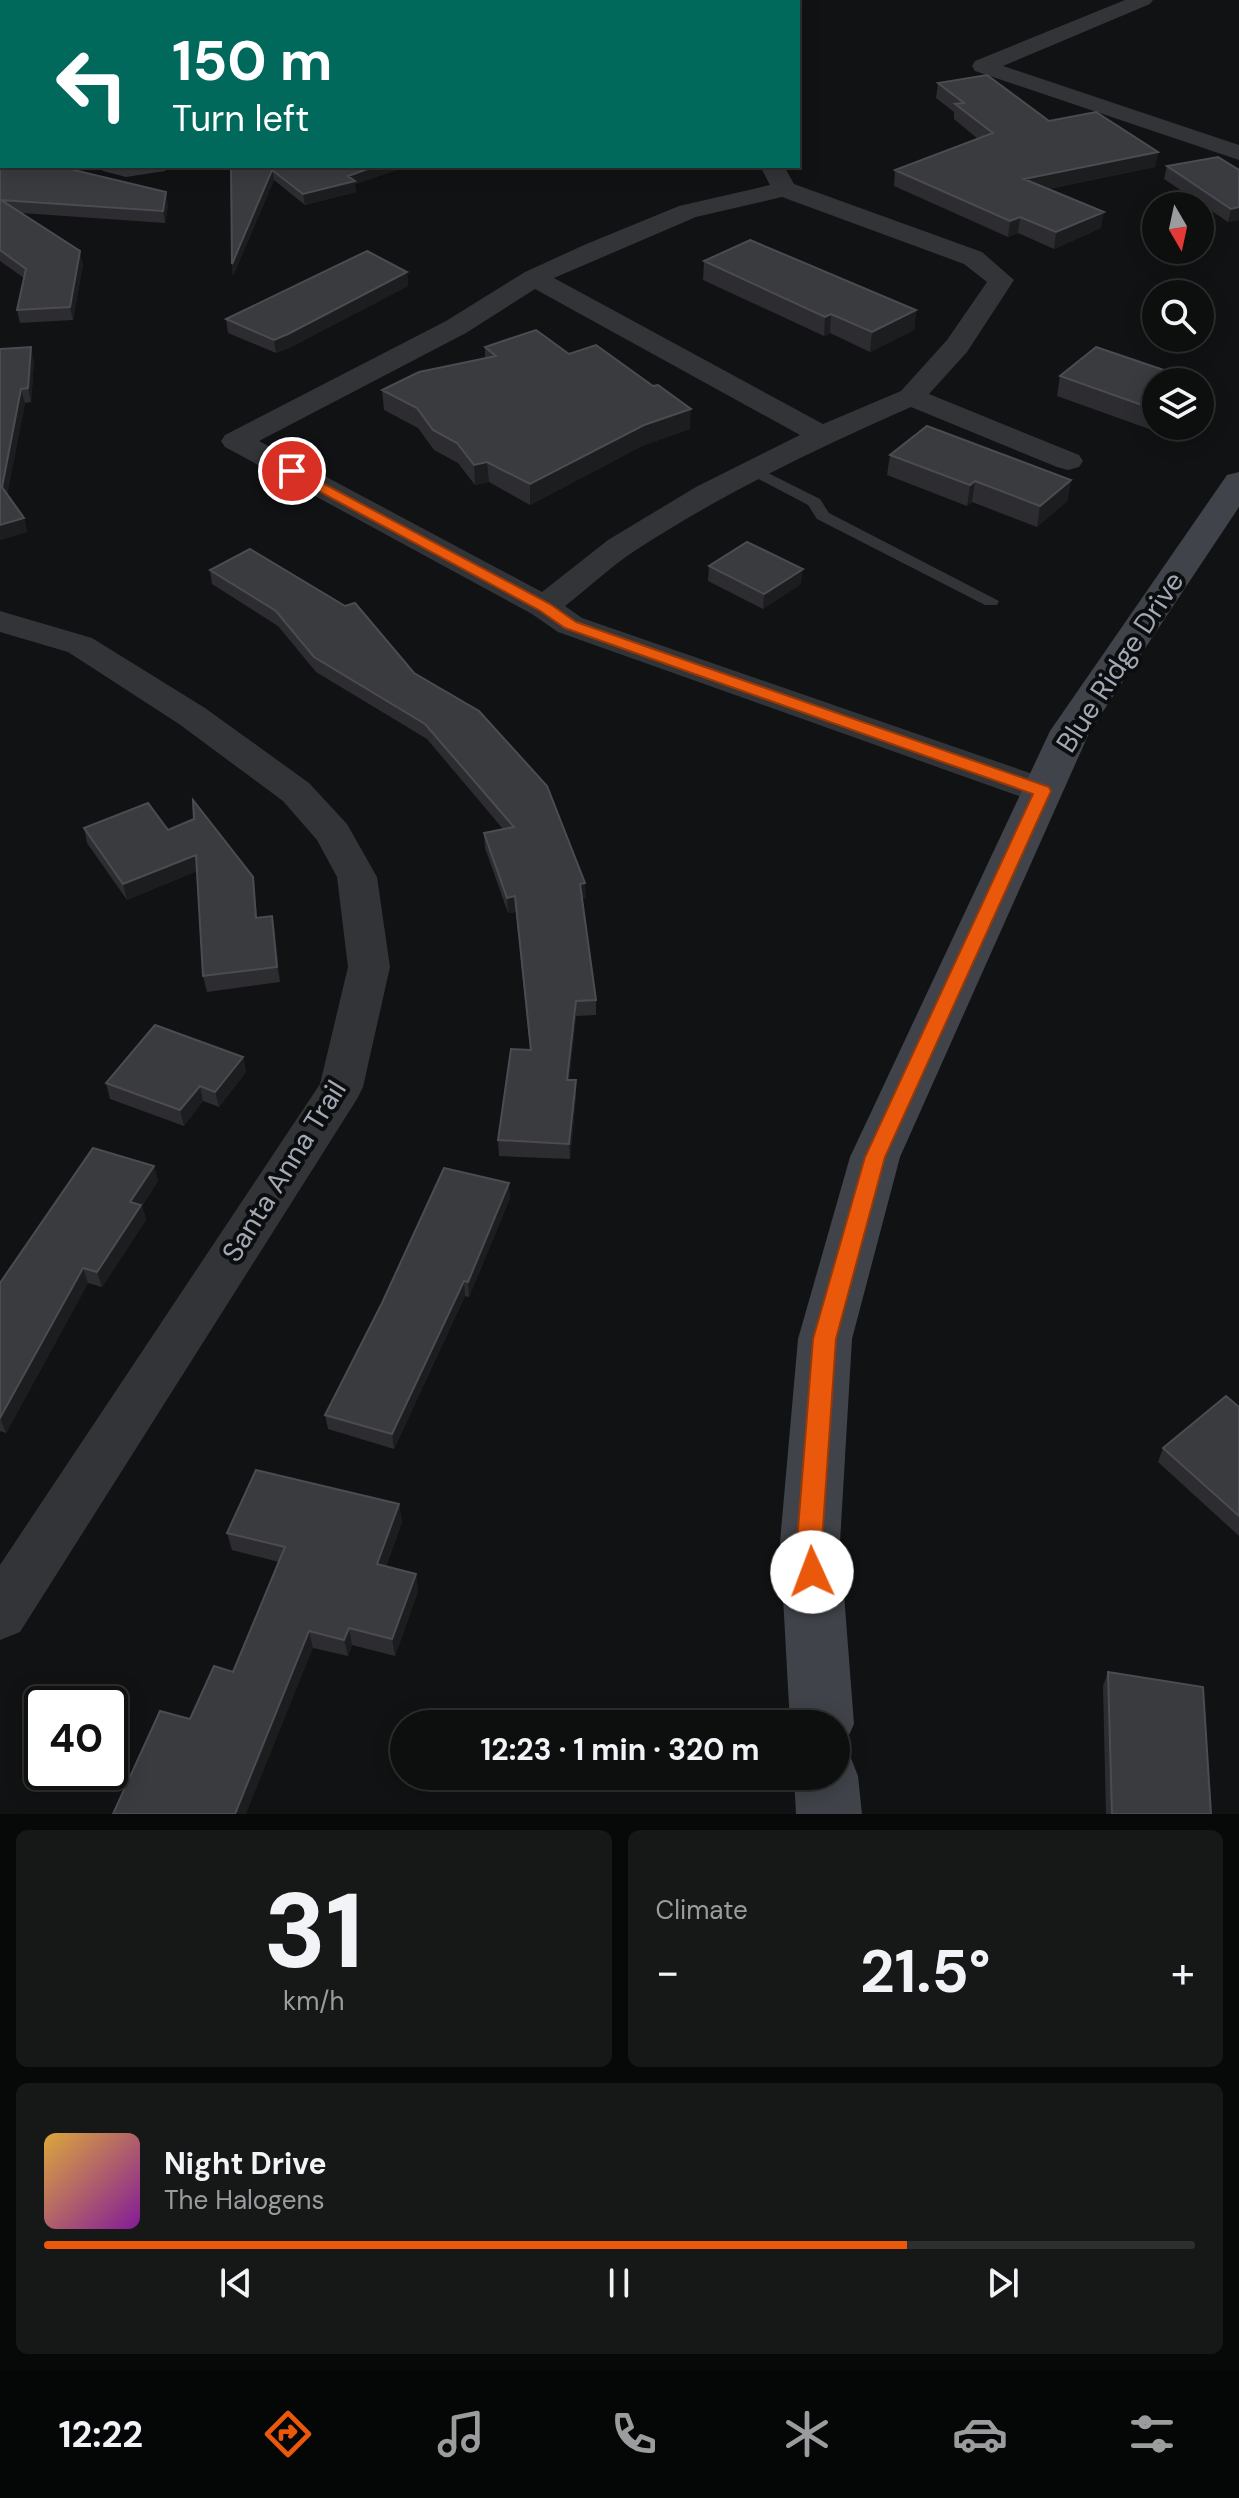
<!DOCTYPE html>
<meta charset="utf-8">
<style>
body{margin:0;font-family:"DM Sans",sans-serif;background:#161717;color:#f1f3f6;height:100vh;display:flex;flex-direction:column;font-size:30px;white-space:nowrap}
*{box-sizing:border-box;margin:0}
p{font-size:26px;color:#9a9c9e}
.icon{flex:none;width:44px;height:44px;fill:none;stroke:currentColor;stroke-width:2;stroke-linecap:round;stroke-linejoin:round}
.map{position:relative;height:1814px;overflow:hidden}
.drawer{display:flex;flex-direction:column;gap:16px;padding:16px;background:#070808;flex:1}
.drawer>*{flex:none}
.guide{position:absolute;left:0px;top:0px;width:800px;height:168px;box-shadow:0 4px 20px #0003,0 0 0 2px #2d2e2e;background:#00695c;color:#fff;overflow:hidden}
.needle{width:52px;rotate:171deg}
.controls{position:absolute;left:1142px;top:192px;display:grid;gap:16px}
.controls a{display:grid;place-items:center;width:72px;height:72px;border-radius:50%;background:#0d0e0e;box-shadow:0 4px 20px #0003,0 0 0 2px #2d2e2e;font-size:40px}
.speed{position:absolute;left:24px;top:1686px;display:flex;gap:16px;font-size:40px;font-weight:700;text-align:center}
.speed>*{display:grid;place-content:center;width:104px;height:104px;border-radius:50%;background:#0d0e0e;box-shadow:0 4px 20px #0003,0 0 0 2px #2d2e2e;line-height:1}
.speed .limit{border:4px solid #111;border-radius:12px;background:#fff;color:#111}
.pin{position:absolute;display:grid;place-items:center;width:68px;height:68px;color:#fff;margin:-34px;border:4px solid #fff;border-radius:50%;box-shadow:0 2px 8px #0007}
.me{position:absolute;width:88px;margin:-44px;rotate:358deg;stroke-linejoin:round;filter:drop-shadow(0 0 6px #0008)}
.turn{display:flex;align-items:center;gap:28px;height:168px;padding:0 40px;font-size:36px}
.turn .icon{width:104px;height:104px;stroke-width:2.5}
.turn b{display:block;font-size:56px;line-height:68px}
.big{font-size:60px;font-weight:700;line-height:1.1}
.drawer .widget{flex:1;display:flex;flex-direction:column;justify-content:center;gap:12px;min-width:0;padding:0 28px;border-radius:12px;background:#161717}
.drawer .dial{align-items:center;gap:0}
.dial b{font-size:104px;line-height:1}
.song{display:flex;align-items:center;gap:24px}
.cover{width:96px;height:96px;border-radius:12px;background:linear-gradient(135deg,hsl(40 70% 55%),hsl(290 70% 35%))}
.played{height:8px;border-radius:4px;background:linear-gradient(90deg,#ea580c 75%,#2d2e2e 75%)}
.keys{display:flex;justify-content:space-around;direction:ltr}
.heat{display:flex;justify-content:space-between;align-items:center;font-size:44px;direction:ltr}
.drawer .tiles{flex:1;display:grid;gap:16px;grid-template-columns:1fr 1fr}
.widget:last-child{grid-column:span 2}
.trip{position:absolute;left:390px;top:1710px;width:460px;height:80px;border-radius:40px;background:#0d0e0e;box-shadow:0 4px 20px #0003,0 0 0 2px #2d2e2e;font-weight:700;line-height:80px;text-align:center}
.tab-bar{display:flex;height:128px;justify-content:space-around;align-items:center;background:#050606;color:#9a9c9e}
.tab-bar .icon{width:56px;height:56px}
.tab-bar .active{color:#ea580c}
.tab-bar b{font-size:36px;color:#f1f3f6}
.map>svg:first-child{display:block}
</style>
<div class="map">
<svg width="1239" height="1814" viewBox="0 0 1239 1814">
<rect width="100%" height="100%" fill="#111213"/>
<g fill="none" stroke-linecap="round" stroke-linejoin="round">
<!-- lane -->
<path fill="#323438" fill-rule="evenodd" d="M754,466L820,499L829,513L999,601L997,605H985L817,519L808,505L749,474V468Z"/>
<!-- street -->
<path fill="#323438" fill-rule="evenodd" d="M1125,0H1153L1150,4L1003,66L1239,145V160L975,71L972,66L975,61Z
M99,166H169L165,171L126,177L103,171Z
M760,166H784L794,184L982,252L1014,280L967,352L929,394L1079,455L1083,461L1079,467L1068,470L1057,467L911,407C815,449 720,495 633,552C609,568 587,589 565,606L582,618L1056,782L1062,791L1056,800L1043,803L1030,800L558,632L532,614L225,447L221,441L225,435L446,321L525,272L584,245L679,206L770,185ZM782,197L964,264L987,282L947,340L901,391L823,424L554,278L696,217ZM535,289L800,435L696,487L608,540L542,592L259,441L466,333Z
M0,611L92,638L205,708L309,783L347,824L377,877L390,967L363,1087L357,1099L20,1632L0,1640V1565L320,1084L348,967L337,877L317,840L283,801L179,724L68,652L0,632Z"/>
<!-- secondary -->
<path fill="#404349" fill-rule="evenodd" d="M1239,472V507L1090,731L900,1157L852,1339L840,1542L854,1724L844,1746L839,1749L849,1753L858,1776L862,1814H796L794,1776H836V1724H790L780,1542L798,1339L850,1157L1050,731L1227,475Z"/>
</g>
<!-- wall -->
<path fill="#2d2d31" d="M0,0H40V2H2V5H0Z
M938,83L1049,121L1158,152L1155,167L1048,189L1101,228L1054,249L1018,233L1008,237L894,186L895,170L978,139L954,119V112L936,98Z
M0,152L168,205L165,223L22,213L83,264L73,320L20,323L17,310L24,278L0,261Z
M231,166H409L355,184L356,192L305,205L274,180L233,276L232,264Z
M1167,166L1239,170V220L1228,222L1164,179Z
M704,261L916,310L914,330L870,352L830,333L824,336L703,280Z
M407,272L408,286L289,348L276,353L228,333L226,319Z
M485,347L690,429L644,445L530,505L489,482L475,485L458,463L434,450L418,428L384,410L382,390L485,358Z
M0,349L34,361L31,402L25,403L7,494L24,518L27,532L0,540Z
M1060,376L1156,382V426H1173L1163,434L1057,396Z
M890,455L1071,480L1067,501L1037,527L972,502L967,506L887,475Z
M709,566L801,584L763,609L708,581Z
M210,570L345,606L586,898L582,899L596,1000V1015L576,1016L569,1080H576V1095L570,1159L499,1156L498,1140L530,1050L516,912L508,913L485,848L484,833L503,829L427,739L316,672L278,626L212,584Z
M84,828L168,830L255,893L257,918L272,916L280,982L207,992L203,976L197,871L127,900L87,843Z
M243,1057L246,1072L219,1107L203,1101L184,1126L110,1099L106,1083Z
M154,1166L158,1181L142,1206L146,1220L102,1287L88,1283L6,1433L0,1431V1283Z
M510,1198L469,1297L465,1296L394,1449L328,1429L325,1415Z
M1239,1407V1536L1158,1462L1163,1448Z
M399,1504L402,1522L386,1566L416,1574L418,1591L395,1656L352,1645L348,1656L313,1648L190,1719L233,1672L279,1562L232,1550L227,1533Z
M1108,1672L1211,1814H1106L1103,1686Z"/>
<!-- shaded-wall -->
<path fill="#1c1d1f" d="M573,0H605L599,2H567Z
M1158,152L1155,167L1021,194L1024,179Z
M376,166H409L355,184L356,192L305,205L303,194L348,176Z
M272,170L274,180L233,276L232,264Z
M166,192L168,205L165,223L163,211Z
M1239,207V220L1228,222L1231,209Z
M1104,212L1101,228L1054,249L1056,232Z
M1020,217L1018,233L1008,237L1010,221Z
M80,251L83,264L73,320L70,307Z
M407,272L408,286L289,348L276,353L274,340Z
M916,310L914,330L870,352L872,332Z
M831,314L830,333L824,336L825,317Z
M31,347L34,361L31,402L28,388Z
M21,389L25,403L6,502L2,487Z
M691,409L690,429L644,445L530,505V484L644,425Z
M1165,426H1173L1163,434Z
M487,462L489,482L475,485L474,465Z
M1071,480L1067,501L1037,527L1040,506Z
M975,481L972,502L967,506L970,485Z
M24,518L27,532L0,540V525Z
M803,569L801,584L763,609L764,594Z
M196,855L200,870L127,900L123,884Z
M253,877L255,893L258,933L256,918Z
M585,883L586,898L580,899V884Z
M515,896L516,912L508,913L507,898Z
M272,916L275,931L280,982L277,967Z
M576,1001V1016L568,1095L567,1080Z
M243,1057L246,1072L219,1107L215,1092Z
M576,1080V1095L570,1159L569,1144Z
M200,1086L203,1101L184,1126L180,1110Z
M154,1166L158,1181L142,1206L146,1220L102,1287L97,1272L130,1202Z
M509,1183L510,1198L469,1297L468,1282Z
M83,1268L88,1283L6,1433L0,1418Z
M464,1281L465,1296L394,1449L392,1434Z
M399,1504L402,1522L380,1581L377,1564Z
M416,1574L418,1591L395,1656L392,1639Z
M349,1628L352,1645L348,1656L344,1640Z
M309,1631L313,1648L246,1814H235Z"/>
<!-- building -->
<path fill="#393b3f" stroke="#4a4c52" stroke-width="2" d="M366,0H573L567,2H358Z
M987,75L1049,121L1096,112L1158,152L1024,179L1104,212L1056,232L1020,217L1010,221L895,170L993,133L955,104L964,103L938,83Z
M0,152L2,153V166H57L166,192L163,211L1,200L80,251L70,307L17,310L26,269L0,250Z
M1218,157L1239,170V207L1231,209L1167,166Z
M231,166H376L348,176L355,181L303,194L272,170L232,264Z
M750,240L916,310L872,332L831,314L825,317L704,261Z
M367,251L407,272L288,334L274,340L226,319Z
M536,330L569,354L596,345L653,386L658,385L691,409L644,425L530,484L487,462L474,465L457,443L433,430L417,408L382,390L419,372L496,356L485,347Z
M31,347L28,388L21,389L2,487L24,518L0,525V349Z
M1096,347L1199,382H1156V410L1060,376Z
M927,426L1071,480L1040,506L975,481L970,485L890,455Z
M747,542L803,569L764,594L709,566Z
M250,549L345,606L355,603L414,673L479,711L547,786L585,883L580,884L596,1000L576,1001L567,1080H576L569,1144L498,1140L511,1049L531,1050L515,896L507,898L484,833L514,827L425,724L314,657L276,611L210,570Z
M193,800L253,877L256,918L272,916L277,967L203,976L196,855L123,884L84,828L148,803L168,830L194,819Z
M155,1025L243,1057L215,1092L200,1086L180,1110L106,1083Z
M93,1148L154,1166L130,1202L141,1205L97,1272L83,1268L0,1418V1283Z
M444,1168L509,1183L468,1282L464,1281L392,1434L325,1415L382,1303Z
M1226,1396L1239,1407V1516L1163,1448Z
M256,1470L399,1504L377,1564L416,1574L392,1639L349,1628L344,1640L309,1631L235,1814H113L160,1711L190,1719L214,1666L233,1672L285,1547L227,1533Z
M1108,1672L1203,1687L1211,1814H1112Z"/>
<!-- route -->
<path fill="#ea580c" stroke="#983908" stroke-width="2" d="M292,467L550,604L576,622L1049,787L1051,791L885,1157L836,1339L822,1542L824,1572L821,1580L812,1584L803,1580L797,1542L813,1339L865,1157L1033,794L565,628L539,610L287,474V468Z"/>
<g text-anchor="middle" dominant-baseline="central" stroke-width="8" stroke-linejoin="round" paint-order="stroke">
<!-- street labels -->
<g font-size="28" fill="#a2a9b5" stroke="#0c0d0e">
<text transform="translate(1120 662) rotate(-57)">Blue Ridge Drive</text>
<text transform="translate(284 1171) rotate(-58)">Santa Anna Trail</text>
</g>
</g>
</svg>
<div class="controls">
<a><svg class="needle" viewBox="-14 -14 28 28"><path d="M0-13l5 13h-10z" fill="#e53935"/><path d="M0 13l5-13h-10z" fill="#9a9c9e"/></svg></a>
<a><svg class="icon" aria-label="search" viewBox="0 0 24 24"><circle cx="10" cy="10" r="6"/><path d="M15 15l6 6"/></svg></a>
<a><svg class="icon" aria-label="layers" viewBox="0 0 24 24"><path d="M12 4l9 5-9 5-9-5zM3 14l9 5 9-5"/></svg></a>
</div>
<div class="speed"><div class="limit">40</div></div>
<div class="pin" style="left:292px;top:471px;background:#d93025"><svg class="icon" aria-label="arrive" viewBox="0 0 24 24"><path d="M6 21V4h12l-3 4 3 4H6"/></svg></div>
<svg class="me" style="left:812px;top:1572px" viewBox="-20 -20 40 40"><circle r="19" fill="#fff"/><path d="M0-13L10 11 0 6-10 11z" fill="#ea580c"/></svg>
<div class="trip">12:23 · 1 min · 320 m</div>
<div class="guide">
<div class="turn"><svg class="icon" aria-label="left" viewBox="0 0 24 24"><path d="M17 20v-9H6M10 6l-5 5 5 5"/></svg><div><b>150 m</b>Turn left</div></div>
</div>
</div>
<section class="drawer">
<div class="tiles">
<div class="widget dial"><b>31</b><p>km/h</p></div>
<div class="widget"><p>Climate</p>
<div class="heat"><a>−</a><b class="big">21.5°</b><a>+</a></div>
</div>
<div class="widget">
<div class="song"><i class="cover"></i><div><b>Night Drive</b><p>The Halogens</p></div></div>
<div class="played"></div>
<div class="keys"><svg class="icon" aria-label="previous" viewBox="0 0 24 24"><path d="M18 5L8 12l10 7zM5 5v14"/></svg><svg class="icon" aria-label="pause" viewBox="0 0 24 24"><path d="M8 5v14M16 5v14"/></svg><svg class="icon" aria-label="next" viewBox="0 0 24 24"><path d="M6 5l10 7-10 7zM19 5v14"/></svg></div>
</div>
</div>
</section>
<nav class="tab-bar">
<b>12:22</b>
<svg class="icon active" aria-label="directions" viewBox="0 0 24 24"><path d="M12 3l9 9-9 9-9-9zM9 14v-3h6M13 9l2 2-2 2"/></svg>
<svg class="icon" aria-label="music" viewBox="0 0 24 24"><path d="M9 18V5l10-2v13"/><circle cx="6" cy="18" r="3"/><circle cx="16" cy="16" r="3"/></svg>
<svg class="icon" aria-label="phone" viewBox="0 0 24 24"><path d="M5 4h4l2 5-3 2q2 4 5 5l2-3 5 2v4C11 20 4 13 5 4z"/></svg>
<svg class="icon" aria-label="climate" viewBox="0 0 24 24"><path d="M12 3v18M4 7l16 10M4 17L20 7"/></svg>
<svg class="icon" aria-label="car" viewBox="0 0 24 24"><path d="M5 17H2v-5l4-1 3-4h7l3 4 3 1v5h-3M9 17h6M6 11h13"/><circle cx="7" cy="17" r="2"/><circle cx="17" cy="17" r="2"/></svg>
<svg class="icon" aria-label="filters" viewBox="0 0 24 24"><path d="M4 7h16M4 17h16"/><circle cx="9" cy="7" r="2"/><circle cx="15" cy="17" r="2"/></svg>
</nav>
